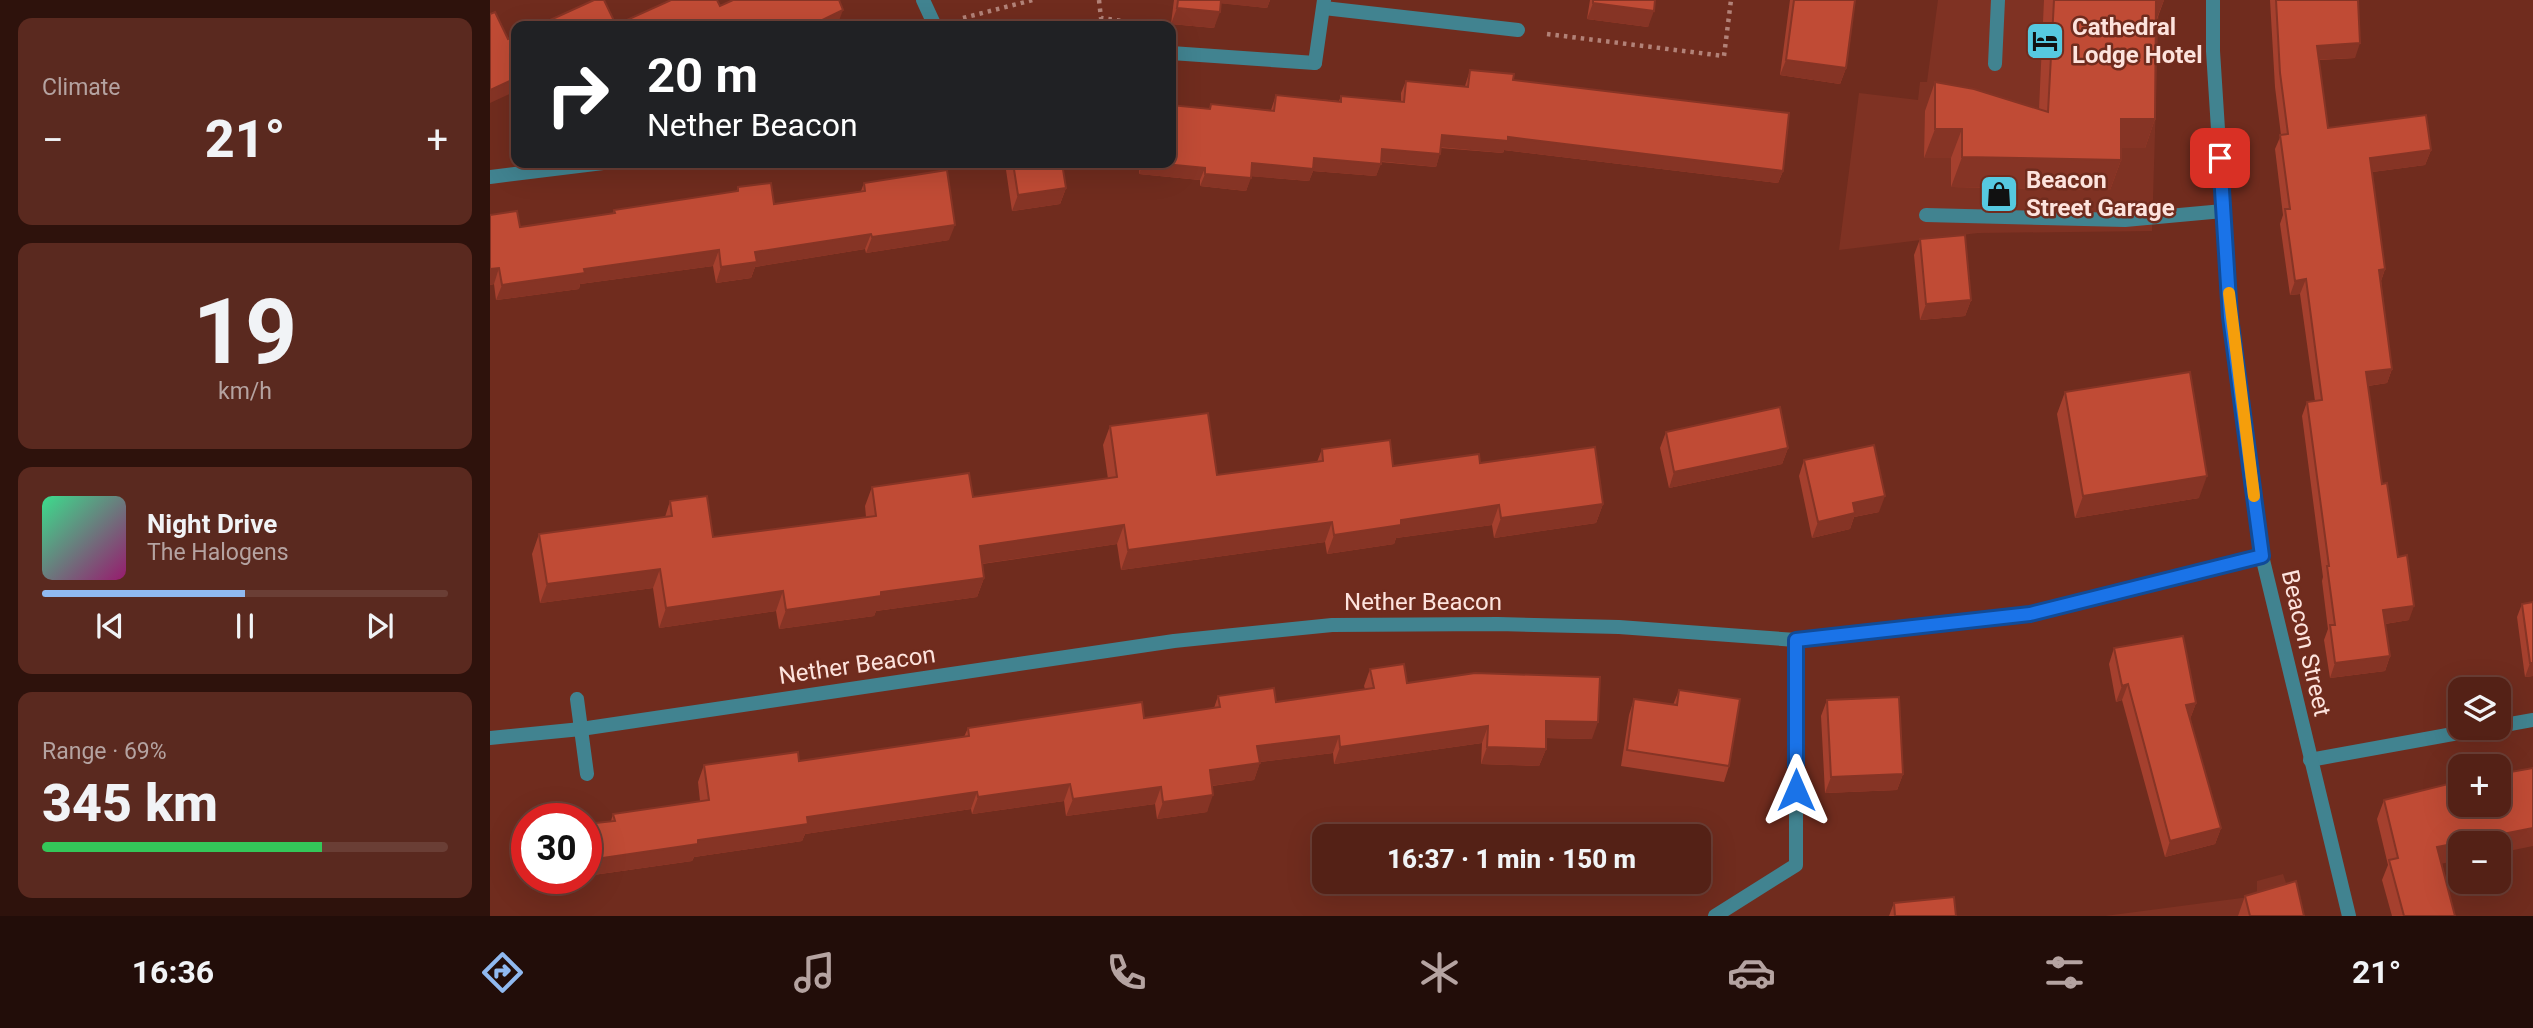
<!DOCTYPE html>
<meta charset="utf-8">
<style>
body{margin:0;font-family:Roboto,sans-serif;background:#5a291f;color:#f1f3f6;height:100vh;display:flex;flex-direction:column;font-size:26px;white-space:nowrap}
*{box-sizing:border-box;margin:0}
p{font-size:23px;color:#b5a3a1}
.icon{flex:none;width:38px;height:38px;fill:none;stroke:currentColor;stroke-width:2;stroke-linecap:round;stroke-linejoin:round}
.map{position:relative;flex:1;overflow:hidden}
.side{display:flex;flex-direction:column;gap:18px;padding:18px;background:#2e120c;width:490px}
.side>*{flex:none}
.hud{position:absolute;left:21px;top:21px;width:665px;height:147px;border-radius:14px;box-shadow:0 7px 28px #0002,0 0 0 2px #6a3e35;background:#202124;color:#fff;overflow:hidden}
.buttons{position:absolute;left:1958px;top:677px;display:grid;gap:14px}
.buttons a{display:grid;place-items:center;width:63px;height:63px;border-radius:14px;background:#542116;box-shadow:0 7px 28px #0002,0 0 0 2px #6a3e35;font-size:35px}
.speed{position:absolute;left:21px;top:803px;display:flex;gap:14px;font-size:35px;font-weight:700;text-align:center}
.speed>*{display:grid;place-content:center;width:91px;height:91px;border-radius:50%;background:#542116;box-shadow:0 7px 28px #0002,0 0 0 2px #6a3e35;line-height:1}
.speed .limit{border:10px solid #d22;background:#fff;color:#111}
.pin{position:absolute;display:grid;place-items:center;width:60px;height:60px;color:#fff;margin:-30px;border-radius:14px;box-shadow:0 4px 10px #0006}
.me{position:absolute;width:77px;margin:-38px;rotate:0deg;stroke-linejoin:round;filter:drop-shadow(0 0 5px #0008)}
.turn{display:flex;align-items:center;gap:24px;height:147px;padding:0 21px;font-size:32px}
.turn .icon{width:91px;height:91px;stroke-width:2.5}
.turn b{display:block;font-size:49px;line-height:60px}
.big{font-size:52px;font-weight:800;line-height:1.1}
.side .card{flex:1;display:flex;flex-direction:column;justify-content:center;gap:10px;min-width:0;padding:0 24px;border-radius:14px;background:#5a291f}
.side .dial{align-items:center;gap:0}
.dial b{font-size:91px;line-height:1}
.song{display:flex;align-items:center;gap:21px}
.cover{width:84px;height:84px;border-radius:10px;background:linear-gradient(135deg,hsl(150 70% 55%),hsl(320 70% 35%))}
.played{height:7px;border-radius:4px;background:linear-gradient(90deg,#90b9f0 50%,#6a3e35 50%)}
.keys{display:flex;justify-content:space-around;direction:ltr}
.heat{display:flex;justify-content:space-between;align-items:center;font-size:38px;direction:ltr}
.charge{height:10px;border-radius:5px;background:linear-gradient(90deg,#34c759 69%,#6a3e35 0)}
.trip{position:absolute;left:822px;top:824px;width:399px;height:70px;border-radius:14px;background:#542116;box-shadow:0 7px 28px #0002,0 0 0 2px #6a3e35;font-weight:800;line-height:70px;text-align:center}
.dock{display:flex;height:112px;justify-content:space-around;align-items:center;background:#220d09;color:#b5a3a1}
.dock .icon{width:49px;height:49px}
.dock .current{color:#90b9f0}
.dock b{font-size:32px;color:#f1f3f6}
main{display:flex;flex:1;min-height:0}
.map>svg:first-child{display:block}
</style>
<main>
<section class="side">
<div class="card"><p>Climate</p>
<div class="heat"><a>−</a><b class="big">21°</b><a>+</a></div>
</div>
<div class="card dial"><b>19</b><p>km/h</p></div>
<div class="card">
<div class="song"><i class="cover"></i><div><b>Night Drive</b><p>The Halogens</p></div></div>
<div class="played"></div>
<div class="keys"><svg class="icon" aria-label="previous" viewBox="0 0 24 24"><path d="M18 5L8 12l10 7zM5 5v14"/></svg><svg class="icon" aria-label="pause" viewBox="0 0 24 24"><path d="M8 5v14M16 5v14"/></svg><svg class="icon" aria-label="next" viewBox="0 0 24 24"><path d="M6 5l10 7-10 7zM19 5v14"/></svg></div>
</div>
<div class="card"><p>Range · 69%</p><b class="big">345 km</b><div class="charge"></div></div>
</section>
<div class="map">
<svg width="2043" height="916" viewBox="0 0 2043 916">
<rect width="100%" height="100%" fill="#702c1e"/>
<!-- built -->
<path fill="#7f3223" d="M1448,0H1669L1662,231L1488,233L1349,250L1369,93L1428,100L1430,82H1437Z
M1793,874L1807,916H1615L1767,896V881Z"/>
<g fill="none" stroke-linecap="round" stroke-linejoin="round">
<!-- path -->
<path stroke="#b28278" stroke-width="4.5" stroke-dasharray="3.5 5" stroke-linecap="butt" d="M609,0L611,18L667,26
M473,18L543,0
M1057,34L1234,56L1241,0"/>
<!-- service -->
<path stroke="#418390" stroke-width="14" d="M834,8L1028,30
M681,53L825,63
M1505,64L1508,0
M1436,215L1635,220L1733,211"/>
<!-- minor -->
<path stroke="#418390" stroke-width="14" d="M433,0L445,26
M825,63L834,0
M0,177L113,163
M87,699L97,774
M2009,726L2043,720
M0,738L91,729L684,641L842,625L1008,624L1129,627L1306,640L1540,614L1772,556
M1820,760L1996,728
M1225,916L1306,865V640"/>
<!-- tertiary -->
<path stroke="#418390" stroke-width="14" d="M1723,0V51L1740,317L1772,556L1859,916"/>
</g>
<!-- wall -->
<path fill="#a5402e" d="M684,0H780L777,8L731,3L724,28L681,24Z
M1100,0H1165L1158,27L1097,19Z
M1300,0H1365L1356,68L1350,84L1290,75Z
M1554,0H1674L1666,22L1665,119L1655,148H1631V160L1620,190L1461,187V158H1434L1435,111L1445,82L1549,109Z
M1780,0H1868L1865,58L1829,60L1838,128L1941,150L1935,165L1882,172L1895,269L1891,281L1902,369L1897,383L1878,386L1892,484L1908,557L1919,620L1895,624L1900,656L1895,671L1840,678L1834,640L1838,629L1832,581L1833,577L1812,416L1817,402L1825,401L1810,294L1800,295L1790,224L1793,215L1785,149L1791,135L1785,87Z
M980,70L1023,80L1293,171L1288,183L1014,150L1013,153L951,148L946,167L891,162L886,176L823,171L819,181L761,176L756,191L710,186V180L649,174L650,163H681L719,109L721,104L781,110L786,95L849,101L851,96L911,101V93L916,81L975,86Z
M515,163H572L576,188L570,204L522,211Z
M374,183L459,240L376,253L375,249L265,267L261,278L226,283L223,266L90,284L89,289L6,300L4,284L0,285V215L30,227L123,213L124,210L246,192L248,187L284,204L371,191Z
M1430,239L1481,300L1475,316L1430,320L1424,255Z
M1575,392L1709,498L1585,518L1567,414Z
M620,426L727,475L827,462L832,449L903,466L990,463L1113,504L1106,523L1004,538L1002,525L906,538L904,544L837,554L835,542L631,570L627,544L492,564L494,578L487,597L386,611L384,616L289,629L286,611L169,628L163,588L50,603L42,554L49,534L175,517L180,501L223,537L376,517L375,506L382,487L483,497L618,479L613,445Z
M1176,432L1298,448L1292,464L1179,488L1170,448Z
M1314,460L1389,512L1364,517L1360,529L1322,538L1309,476Z
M2043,602V676L2035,677L2027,617L2032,604Z
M1624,648L1706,703L1700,719L1731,828L1725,844L1675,857L1632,700L1626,702L1619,664Z
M880,669L917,683L1102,739L1056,738V749L1049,766L991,764L992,743L844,764L843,753L770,762L764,780L722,786L717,812L667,819L665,804L576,816L574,801L482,814L481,809L315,834L312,841L204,857L202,861L96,876V824L121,821L123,814L210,801L208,782L214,765L309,761L474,737L478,728L654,718L724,708L728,696L786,702L875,689L874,686Z
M1189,690L1239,766L1234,782L1131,766L1139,715L1144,699L1183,705Z
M1337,700L1413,774L1407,790L1335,793L1331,716Z
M1894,800L1952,864L1965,916H1902L1892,880L1898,865L1887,819Z
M1755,896L1814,916H1748Z
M1404,903L1466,916H1399Z"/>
<!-- shaded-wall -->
<path fill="#863425" d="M728,0H780L777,8L727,3Z
M1664,0H1674L1665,23Z
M1103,3L1164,11L1158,27L1097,19Z
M687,8L730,12L724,28L681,24Z
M353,10L347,26H320Z
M1870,43L1865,58L1822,60L1827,46Z
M1296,60L1356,68L1350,84L1290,75Z
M26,78V91L0,103V90Z
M1631,119H1665L1655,148H1620Z
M1445,129H1472L1461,158H1434Z
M952,135L1018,137L1293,171L1288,183L1014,150L1013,153L948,147Z
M892,149L950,154L946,167L887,161Z
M1941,150L1935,165L1875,173L1880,158Z
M1472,157L1631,160L1620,190L1461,187Z
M824,158L891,164L886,176L823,171L819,181L758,176L762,163Z
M653,163H664L715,168L710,180L649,174Z
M715,174L761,178L756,191L710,186Z
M576,188L570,204L522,211L528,195Z
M465,225L459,240L376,253L382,237Z
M381,234L375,249L265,267L261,278L226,283L231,267L265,252Z
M229,250L223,266L90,284L89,289L6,300L12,285L94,269Z
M9,268L4,284L0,285V269Z
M1895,269L1890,284L1889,270Z
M1816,279L1810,294L1800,295L1805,281Z
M1481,300L1475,316L1430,320L1436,304Z
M1902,369L1897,383L1871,387L1876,372Z
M1298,448L1292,464L1179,488L1184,472Z
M1717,476L1709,498L1585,518L1593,496Z
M1395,496L1389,512L1364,517L1360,529L1322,538L1328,522L1363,503Z
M1113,504L1106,523L1004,538L1011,518Z
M1009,505L1002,525L906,538L904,544L837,554L844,535L911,520Z
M842,522L835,542L631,570L638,550Z
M634,525L627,544L483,565L490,546Z
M170,569L163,588L50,603L57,584Z
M494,578L487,597L386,611L384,616L289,629L296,610L391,592Z
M293,591L286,611L169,628L176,608Z
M1924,606L1919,620L1888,625L1893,610Z
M1900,656L1895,671L1840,678L1845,663Z
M2040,663H2043V676L2035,677Z
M1638,684L1632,700L1626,702L1632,686Z
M1706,703L1700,719L1696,705Z
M1056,721L1108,722L1102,739L1050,738Z
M998,726L992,743L844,764L850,747Z
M849,736L843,753L761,763L767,746Z
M997,747L1056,749L1049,766L991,764Z
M770,763L764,780L713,787L720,770Z
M1413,774L1407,790L1335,793L1341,777Z
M580,784L574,801L482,814L488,797Z
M671,787L665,804L576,816L583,799Z
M487,792L481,809L315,834L312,841L204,857L202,861L96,876V868L99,860L208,840L317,817Z
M723,795L717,812L667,819L673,802Z
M1731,828L1725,844L1675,857L1680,841Z
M2043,828V846L2009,853V844H1970V860L1940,866L1947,847Z"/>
<!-- building -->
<path fill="#c04b35" stroke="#863425" stroke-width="2" d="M104,0H114L126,25L181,0H227L230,6L243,0H349L353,10L320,26H47Z
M688,0H731L730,12L687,8Z
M1103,0H1165L1164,11L1103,3Z
M1304,0H1365L1356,68L1296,60Z
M1564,0H1666L1665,119H1631V160L1472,157V129H1445V82L1484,89L1558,112Z
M1786,0H1868L1870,43L1827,46L1838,128L1936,115L1941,150L1880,158L1895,269L1889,270L1902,369L1876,372L1892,484L1897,483L1908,557L1917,555L1924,606L1893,610L1900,656L1845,663L1840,625H1845L1837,566H1839L1817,402L1832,400L1816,279L1805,281L1795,209H1800L1790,135L1798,134L1790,73Z
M5,12L18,39L26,36V78L0,90V14Z
M980,70L1024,74L1023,80L1299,113L1293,171L1018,137V141L952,135L950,154L892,149L891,164L824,158L823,169L762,163L761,178L715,174V168L664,163H681V105L720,109L721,104L784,111L786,95L851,102V96L914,102L916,81L978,87Z
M523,163H572L576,188L528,195Z
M457,170L465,225L382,237L381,234L265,252L267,262L231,267L229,250L94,269L95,273L12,285L9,268L0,269V215L27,211L30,227L125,213L124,210L248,191V187L281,183L284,204L375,191L374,183Z
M1475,235L1481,300L1436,304L1430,239Z
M1700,372L1717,476L1593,496L1575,392Z
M1290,407L1298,448L1184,472L1176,432Z
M718,413L727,475L833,461L832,449L900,440L903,466L989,454L990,463L1105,447L1113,504L1011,518L1009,505L911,520V525L844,535L842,522L638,550L634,525L490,546L494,578L391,592V596L296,610L293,591L176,608L170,569L57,584L49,534L182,516L180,501L217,496L223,537L386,516L382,487L479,473L483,497L627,477L620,426Z
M1384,445L1395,496L1363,503L1365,513L1328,522L1314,460Z
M2043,602V663H2040L2032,604Z
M1693,636L1706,703L1696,705L1731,828L1680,841L1638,684L1632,686L1624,648Z
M914,664L917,683L985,673L1110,677L1108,722L1056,721V749L997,747L998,726L850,747L849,736L767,746L770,763L720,770L723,795L673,802L671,787L583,799L580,784L488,797L487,792L317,817L318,824L208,840V844L99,860L96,841V824L125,821L123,814L219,800L214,765L308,752L309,761L479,736L478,728L652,702L654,718L730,707L728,696L784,688L786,702L884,688L880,669Z
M1189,690L1250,699L1239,766L1137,750L1144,699L1187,705Z
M1409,697L1413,774L1341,777L1337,700Z
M2043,768V828L1947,847L1965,916H1914L1899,860L1908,858L1894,800L1970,781V805H2009V774Z
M1806,881L1814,916H1760L1755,896Z
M1464,897L1466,916H1405L1404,903Z"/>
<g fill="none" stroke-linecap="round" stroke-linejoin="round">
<!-- route casing -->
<g stroke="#114b97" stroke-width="18">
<path id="route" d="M1306,790V640L1540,614L1772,556L1740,317L1730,158"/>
</g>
<!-- route -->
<use href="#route" stroke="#1a73e8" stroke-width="12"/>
<!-- slow -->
<path stroke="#f59e0b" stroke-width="12" d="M1739,293L1764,496"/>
</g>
<!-- icons -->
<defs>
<g id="hotel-square" transform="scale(2.0125)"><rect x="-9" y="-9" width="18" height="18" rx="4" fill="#56c9e0" stroke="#702c1e"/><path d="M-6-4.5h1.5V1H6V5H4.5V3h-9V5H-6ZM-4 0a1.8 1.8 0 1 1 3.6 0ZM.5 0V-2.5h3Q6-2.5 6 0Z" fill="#111"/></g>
<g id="shop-square" transform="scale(2.0125)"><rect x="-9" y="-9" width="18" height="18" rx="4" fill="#56c9e0" stroke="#702c1e"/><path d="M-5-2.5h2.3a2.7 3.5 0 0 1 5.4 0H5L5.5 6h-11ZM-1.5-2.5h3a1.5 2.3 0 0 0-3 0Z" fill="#111"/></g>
</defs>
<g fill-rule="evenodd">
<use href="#hotel-square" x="1555" y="41"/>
<use href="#shop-square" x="1509" y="194"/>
</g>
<g text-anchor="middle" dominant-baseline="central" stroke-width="5" stroke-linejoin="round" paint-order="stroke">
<!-- poi labels -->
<g font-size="24" font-weight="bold" fill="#fde3dd" stroke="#702c1e" text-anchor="start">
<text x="1582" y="27">Cathedral<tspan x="1582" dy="28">Lodge Hotel</tspan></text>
<text x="1536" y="180">Beacon<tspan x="1536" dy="28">Street Garage</tspan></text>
</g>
<!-- street labels -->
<g font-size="24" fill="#fde3dd" stroke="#702c1e">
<text x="933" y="602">Nether Beacon</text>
<text transform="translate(1816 643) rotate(77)">Beacon Street</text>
<text transform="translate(367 665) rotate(-8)">Nether Beacon</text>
</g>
</g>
</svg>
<div class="buttons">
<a><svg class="icon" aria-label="layers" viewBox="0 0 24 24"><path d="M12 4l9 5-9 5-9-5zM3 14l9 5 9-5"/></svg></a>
<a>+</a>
<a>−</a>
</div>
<div class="speed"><div class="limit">30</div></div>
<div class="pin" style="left:1730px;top:158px;background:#d93025"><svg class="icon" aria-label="arrive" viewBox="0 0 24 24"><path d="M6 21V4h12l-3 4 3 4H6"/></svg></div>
<svg class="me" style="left:1306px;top:790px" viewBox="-20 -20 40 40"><path d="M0-17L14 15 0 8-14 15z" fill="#1a73e8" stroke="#fff" stroke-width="4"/></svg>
<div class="trip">16:37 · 1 min · 150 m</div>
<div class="hud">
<div class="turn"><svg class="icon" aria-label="right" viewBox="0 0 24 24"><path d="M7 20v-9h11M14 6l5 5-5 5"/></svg><div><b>20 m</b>Nether Beacon</div></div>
</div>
</div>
</main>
<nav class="dock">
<b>16:36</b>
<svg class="icon current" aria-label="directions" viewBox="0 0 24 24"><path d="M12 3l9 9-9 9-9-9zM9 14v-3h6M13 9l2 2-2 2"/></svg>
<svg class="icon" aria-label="music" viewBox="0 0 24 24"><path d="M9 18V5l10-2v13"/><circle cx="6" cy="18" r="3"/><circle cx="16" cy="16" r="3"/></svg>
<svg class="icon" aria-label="phone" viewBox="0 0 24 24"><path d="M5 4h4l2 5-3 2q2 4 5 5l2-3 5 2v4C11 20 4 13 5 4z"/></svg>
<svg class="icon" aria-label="climate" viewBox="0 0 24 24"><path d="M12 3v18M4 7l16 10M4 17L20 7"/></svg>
<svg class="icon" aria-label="car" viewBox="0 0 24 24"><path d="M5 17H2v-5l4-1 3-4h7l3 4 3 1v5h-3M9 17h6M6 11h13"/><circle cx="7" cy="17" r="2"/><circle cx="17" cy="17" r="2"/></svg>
<svg class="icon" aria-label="filters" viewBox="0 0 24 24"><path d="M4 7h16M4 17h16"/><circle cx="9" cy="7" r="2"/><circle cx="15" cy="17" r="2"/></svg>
<b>21°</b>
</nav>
